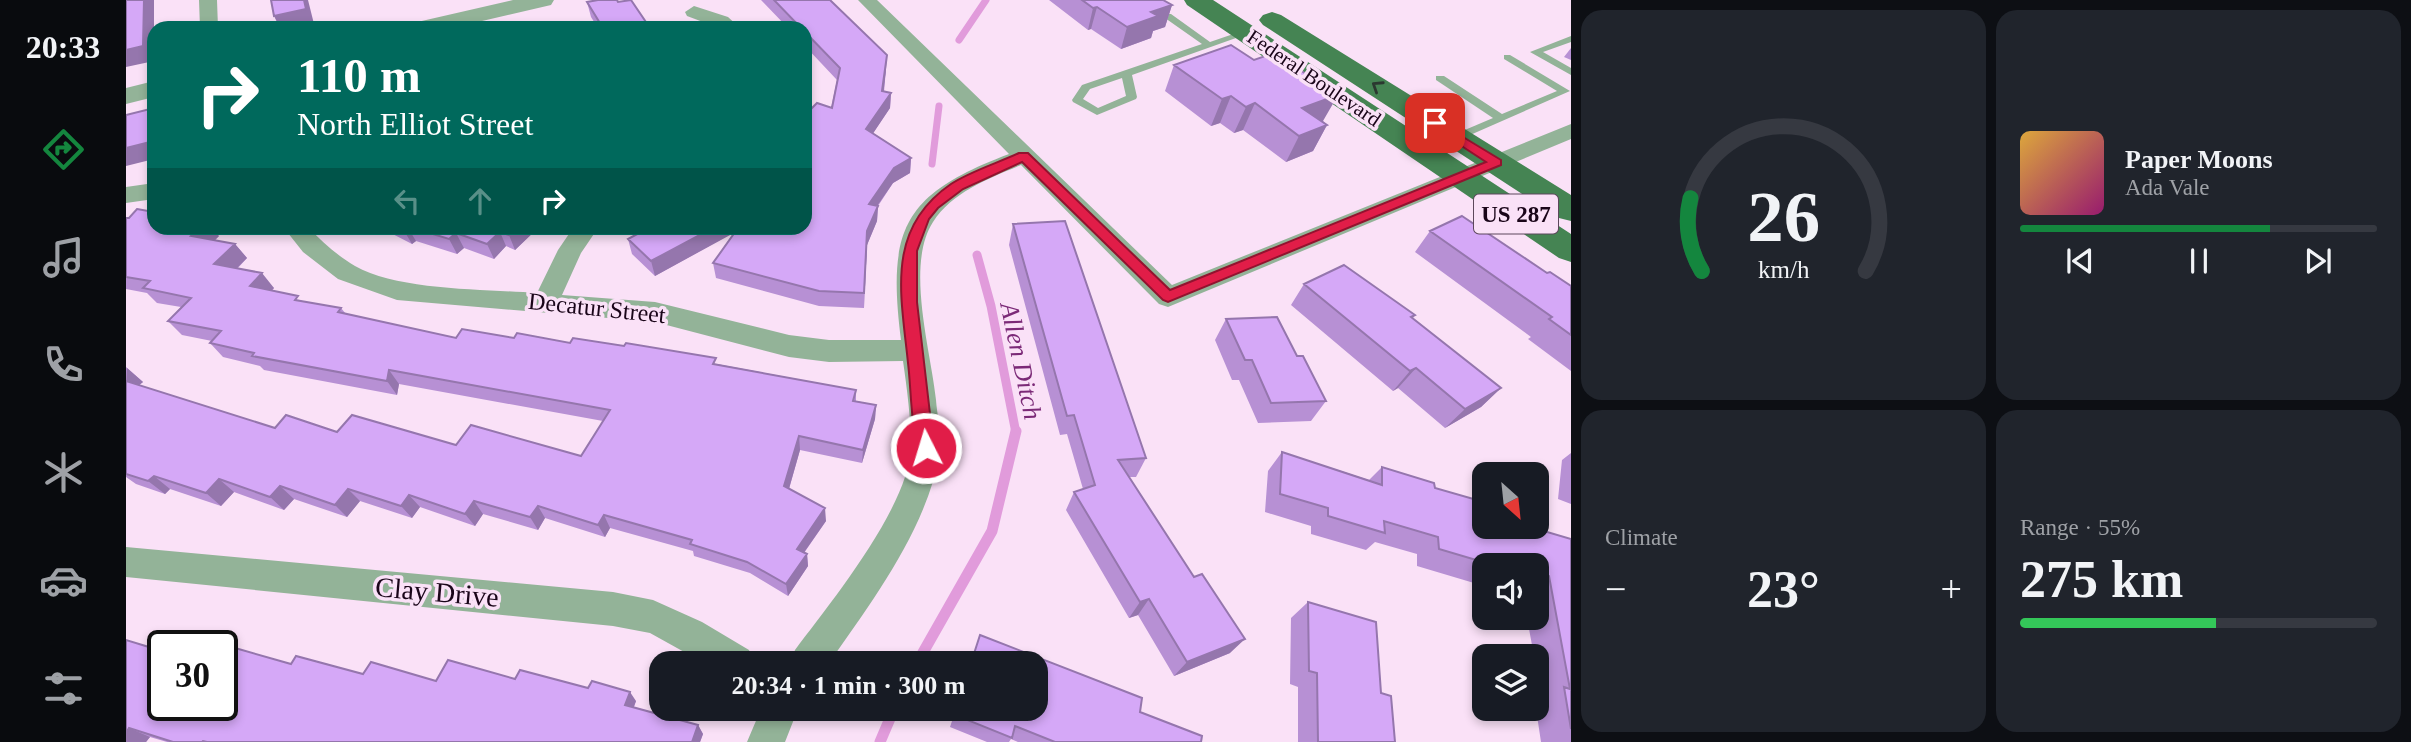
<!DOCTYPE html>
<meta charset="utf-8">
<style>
body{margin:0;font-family:"Times New Roman",serif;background:#20242c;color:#f1f3f6;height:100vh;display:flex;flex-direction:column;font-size:26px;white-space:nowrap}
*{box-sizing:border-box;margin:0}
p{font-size:23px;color:#9ea1a6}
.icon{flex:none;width:38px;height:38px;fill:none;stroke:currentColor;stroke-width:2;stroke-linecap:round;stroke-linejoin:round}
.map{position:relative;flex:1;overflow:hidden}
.panel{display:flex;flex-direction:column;gap:10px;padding:10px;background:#0d0f14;width:840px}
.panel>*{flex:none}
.top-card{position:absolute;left:21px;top:21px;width:665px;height:214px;border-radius:21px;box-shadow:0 4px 10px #0003;background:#00695c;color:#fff;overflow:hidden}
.needle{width:46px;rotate:153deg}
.controls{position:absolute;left:1346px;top:462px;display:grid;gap:14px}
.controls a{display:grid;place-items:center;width:77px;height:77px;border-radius:14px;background:#171b24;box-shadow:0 4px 10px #0003;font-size:35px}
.speed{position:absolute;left:21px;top:630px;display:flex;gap:14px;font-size:35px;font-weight:700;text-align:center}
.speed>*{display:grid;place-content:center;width:91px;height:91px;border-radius:50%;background:#171b24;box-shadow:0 4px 10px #0003;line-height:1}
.speed .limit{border:4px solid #111;border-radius:10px;background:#fff;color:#111}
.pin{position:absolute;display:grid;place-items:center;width:60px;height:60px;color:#fff;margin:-30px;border-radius:14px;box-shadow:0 4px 10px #0006}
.me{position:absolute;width:77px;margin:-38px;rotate:355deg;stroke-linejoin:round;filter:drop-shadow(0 0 5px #0008)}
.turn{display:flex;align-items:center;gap:24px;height:147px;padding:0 35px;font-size:32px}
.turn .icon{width:91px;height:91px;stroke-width:2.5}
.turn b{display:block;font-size:49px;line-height:60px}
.lanes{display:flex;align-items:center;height:66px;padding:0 35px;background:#0003;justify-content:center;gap:35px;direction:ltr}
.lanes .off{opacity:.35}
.big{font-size:52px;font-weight:700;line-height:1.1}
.panel .widget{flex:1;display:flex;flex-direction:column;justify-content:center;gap:10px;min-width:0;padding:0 24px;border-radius:21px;background:#20242c}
.panel .dial{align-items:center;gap:0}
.dial svg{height:182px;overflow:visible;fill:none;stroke:#363941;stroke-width:7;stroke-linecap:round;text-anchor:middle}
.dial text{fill:#f1f3f6;stroke:none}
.song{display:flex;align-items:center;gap:21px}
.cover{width:84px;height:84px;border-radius:10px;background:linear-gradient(135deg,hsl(40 70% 55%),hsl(320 70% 35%))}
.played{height:7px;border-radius:4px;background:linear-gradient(90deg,#14863e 70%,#363941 70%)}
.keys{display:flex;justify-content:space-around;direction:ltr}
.heat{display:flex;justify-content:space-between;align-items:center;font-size:38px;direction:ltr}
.charge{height:10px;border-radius:5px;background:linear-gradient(90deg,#34c759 55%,#363941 0)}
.panel .tiles{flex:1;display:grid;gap:10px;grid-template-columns:repeat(2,1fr)}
.trip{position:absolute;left:523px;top:651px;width:399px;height:70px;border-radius:21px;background:#171b24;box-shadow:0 4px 10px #0003;font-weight:700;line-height:70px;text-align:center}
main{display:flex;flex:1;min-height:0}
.tab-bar{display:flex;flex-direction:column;width:126px;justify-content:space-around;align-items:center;background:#090b0e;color:#9ea1a6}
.tab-bar .icon{width:49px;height:49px}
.tab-bar .active{color:#14863e}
.tab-bar b{font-size:32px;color:#f1f3f6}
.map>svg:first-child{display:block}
</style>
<main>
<nav class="tab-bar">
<b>20:33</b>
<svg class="icon active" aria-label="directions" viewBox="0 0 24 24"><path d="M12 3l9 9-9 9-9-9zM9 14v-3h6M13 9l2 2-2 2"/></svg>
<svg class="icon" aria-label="music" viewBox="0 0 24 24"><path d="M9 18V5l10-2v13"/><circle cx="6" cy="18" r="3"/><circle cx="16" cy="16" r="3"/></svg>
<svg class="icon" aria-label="phone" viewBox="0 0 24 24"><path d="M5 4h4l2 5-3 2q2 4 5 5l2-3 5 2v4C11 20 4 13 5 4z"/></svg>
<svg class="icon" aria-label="climate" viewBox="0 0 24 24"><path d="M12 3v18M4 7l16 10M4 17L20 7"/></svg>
<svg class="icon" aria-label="car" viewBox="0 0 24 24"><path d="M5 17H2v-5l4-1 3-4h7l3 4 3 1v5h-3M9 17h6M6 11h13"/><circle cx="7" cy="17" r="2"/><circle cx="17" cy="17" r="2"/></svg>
<svg class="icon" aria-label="filters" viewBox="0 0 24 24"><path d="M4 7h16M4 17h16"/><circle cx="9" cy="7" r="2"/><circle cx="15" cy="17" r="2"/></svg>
</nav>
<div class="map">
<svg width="1445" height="742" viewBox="0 0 1445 742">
<rect width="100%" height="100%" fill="#fae1f7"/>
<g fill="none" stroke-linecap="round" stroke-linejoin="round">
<!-- stream-far2 -->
<path stroke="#e19bdb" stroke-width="7" d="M833,40L860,0
M806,164L813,106"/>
<!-- stream-far1 -->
<path stroke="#e19bdb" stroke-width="9" d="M851,255L865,306L890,433"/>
<!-- stream -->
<path stroke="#e19bdb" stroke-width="11" d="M791,663L866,531L890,431
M754,742L768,709"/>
<!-- service -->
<path fill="#93b398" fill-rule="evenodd" d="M1039,14H1045L1084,42L1119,30L1124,33L1006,75L1011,97L1010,99L971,115L947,102L946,100L956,85L1076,44L1039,18ZM996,78L1000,96L972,108L957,99L964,89Z
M1445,36V42L1417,52L1445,68V75L1404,52Z
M1378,55H1384L1444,91L1335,139H1327V135L1367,118L1310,80V76H1318L1376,114L1431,91L1378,59Z"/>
<!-- minor -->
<path fill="#93b398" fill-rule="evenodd" d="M73,0H91L92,28H74Z
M732,0H751L1046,285L1445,124V139L1042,307L1033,304L895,165C864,178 826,192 807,222C779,265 805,351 810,400C811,416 817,437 814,453C800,530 747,600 703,663H664L669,650C704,603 784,506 785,446C785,419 781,389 777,361L703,362L663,357L529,322L271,300L212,279L177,252L158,228H183C196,242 212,256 229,266C273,291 360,289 411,293L432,250L447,228H472L455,253L436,295L529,302L663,335L703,340H775C761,229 777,194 883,154Z
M568,6L602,17L614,28H593L561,16L559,12Z
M28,183V199L0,203V187Z
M0,547L487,592L527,600L576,622L623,650L628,663H578L524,633L487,626L0,577Z
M635,709H672L659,742H621Z"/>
<!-- tertiary -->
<path fill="#93b398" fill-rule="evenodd" d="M387,0H428L425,5L326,28H283L287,23Z
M28,81V97L0,104V88Z"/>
<!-- primary -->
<path fill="#458453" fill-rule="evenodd" d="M1058,0H1087L1445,234V262L1433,258L1061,5Z
M1146,12L1155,15L1445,195V221L1433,218L1137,25L1133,20L1137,15Z"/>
</g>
<!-- wall -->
<path fill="#b790d4" d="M635,0H704L760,69L758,92L765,93L764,108L747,133L785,158L784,173L767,183L752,206L751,221L741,245L738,308L693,306L590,278L587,263L608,232L529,276L506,254L502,239L511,235L509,228H679L711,80L679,46V28H662Z
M923,0H1037L1046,5L1039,27L1027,31L1025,38L995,49L965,29L962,30Z
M461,2H492L524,28H472L465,17Z
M1445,48V60L1438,57Z
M1048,65L1197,121L1201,125L1187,151L1160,162L1117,130L1108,133L1094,123L1085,126L1039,91Z
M0,218L93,236L89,240L109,244L121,258L111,269L148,288L145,291L176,301L215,308L220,314L330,338H388L444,343L591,364L730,390V401L750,405L749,419L736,463L674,450L663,489L700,521L678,553L681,554L682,566L662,596L624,573L568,556L567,551L484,528L479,537L419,518L412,530L357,514L349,526L294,507L286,518L234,501L221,517L168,499L158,510L108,492L95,506L44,489L39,494L10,484L0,477V367L17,382L13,385L149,428L211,432L330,445L455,456L477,421L273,384L271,395L138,370L134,366L97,357L84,343L86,341L56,335L42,321L55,307L31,303L21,293L0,289Z
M887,224L1020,458L1010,477H1003L1104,653L1048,676L1012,615L1003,618L940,510L948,492L957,489L941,434L934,435L883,245Z
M255,228H412L389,250L380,246L368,259L338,248L331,254L290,241L286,244Z
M1304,231L1445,286V371L1402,339L1405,337L1289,252Z
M1178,284L1289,315L1287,318L1375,388L1355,407L1319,428L1272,388L1267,391L1165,305Z
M1100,319L1171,356L1200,401L1185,421L1132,423L1113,380H1106L1089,340Z
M1156,452L1243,480L1256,467L1309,488L1358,527L1421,532L1445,539V742H1415L1410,709V700L1415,698L1410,673V656H1408L1401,618H1410V565H1358V581L1353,579L1348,583L1291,566V554L1249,542L1240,550L1185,534V526L1139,512L1142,471Z
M1445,453V504L1432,499L1436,460Z
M1182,602L1255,693L1269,742H1172V687L1164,684L1165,618Z
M0,640L37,705L165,664L237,674L310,681L389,679L510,701L508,707L572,725L577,734L574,742H41L24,737L20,742H0Z
M830,709L1014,712L1075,742H892L885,739L883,742H861L824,727Z"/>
<!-- shaded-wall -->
<path fill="#9576ad" d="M18,0H28V61L0,67V50Z
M178,0H182L188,24L169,28H154L148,16Z
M1046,5L1039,27L1027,31L1025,38L995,49L1001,27L1025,12Z
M971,7L965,29L962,30L967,8Z
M761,55L760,69L756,106V91Z
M765,93L764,108L740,144V129Z
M1212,95L1197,121L1169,132L1176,108Z
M1105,96L1094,123L1085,126L1096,99Z
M1129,103L1117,130L1108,133L1120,107Z
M1201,125L1187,151L1160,162L1173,136Z
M28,141V159L0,166V148Z
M785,158L784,173L767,183L742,219L743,204L768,168Z
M752,206L751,221L741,245L738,308L741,231Z
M74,228H86L93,236L78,251L65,236Z
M279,228H282L290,241L286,244L277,229Z
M391,228H412L389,250L383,235Z
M587,228H617L529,276L525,261Z
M374,232L380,246L368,259L361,244Z
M330,233L338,248L331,254L323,239Z
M109,244L121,258L100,279L88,264Z
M136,273L148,288L136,301L124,286Z
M1,368L17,382L6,391L0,386Z
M1290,368L1272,388L1267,391L1284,371Z
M263,370L273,384L271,395L261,381Z
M1375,388L1355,407L1319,428L1339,409Z
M750,405L749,419L736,463L737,450Z
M673,436L674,450L660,499L658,486Z
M28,476L44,489L39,494L22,481Z
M93,479L108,492L95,506L80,493Z
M154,486L168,499L158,510L144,497Z
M222,489L234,501L221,517L209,505Z
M283,495L294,507L286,518L275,506Z
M348,501L357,514L349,526L339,514Z
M412,506L419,518L412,530L404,517Z
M699,508L700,521L672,561L671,549Z
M478,515L484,528L479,537L472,525Z
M681,554L682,566L662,596L660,584Z
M1023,599L1012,615L1003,618L1014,602Z
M1119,639L1104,653L1048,676L1061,662Z
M504,692L510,701L505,714L499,705Z
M572,725L577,734L574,742H566Z
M3,728L24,737L20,742H0V733Z"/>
<!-- building -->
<path fill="#d5a8f7" stroke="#9576ad" stroke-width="2" d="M0,0H18L17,46L0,50Z
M145,0H178L180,9L148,16Z
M472,0H491L492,2L505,0L524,28H477L461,2Z
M648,0H704L761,55L756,91L765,93L740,129L785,158L768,168L743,204L752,206L741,231L738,293L693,291L587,263L612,228H679V115L691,103L706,108L714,68L679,32V28H675Z
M956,0H1037L1046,5L1025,12L1032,16L1001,27L971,7L967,8Z
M1105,45L1128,60L1148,53L1212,95L1176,108L1201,125L1173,136L1129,103L1120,107L1105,96L1096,99L1048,65Z
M28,108V141L0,148V115Z
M11,209L28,212V228H74L65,236L109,244L88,264L136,273L124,286L172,296L169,300L215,308L212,312L330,338L336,329L388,338L391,333L444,343L447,338L498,346L500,343L590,358L587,364L730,390L727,401L750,405L737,450L673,436L658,486L699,508L671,549L681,554L660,584L621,562L564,544L566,540L478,515L472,525L412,506L404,517L348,501L339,514L283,495L275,506L222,489L209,505L154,486L144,497L93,479L80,493L28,476L22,481L0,474V381L149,428L160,415L211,432L226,415L330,445L345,425L455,456L484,410L263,370L261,381L126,356L128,353L84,343L95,331L42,321L65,298L17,288L24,281L0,277V218H3Z
M1336,216L1421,273L1424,272L1445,286V335L1423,319L1426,317L1304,231Z
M939,221L1020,458L992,460L1068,577L1076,574L1119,639L1061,662L1023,599L1014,602L948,492L969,485L948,415L941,416L887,224Z
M287,228H391L383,235L374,232L361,244L330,233L323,239Z
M510,228H587L525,261L502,239L515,232Z
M1218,265L1289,315L1285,317L1375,388L1339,409L1290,368L1284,371L1178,284Z
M1151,317L1171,356H1177L1200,401L1145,403L1126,360H1119L1100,319Z
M1156,452L1256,485V467L1308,483L1309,488L1358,502V527H1410V523L1420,526L1421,532L1445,539V729L1438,687L1444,689L1423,576L1410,573V565H1385L1372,561V565H1367L1313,549L1312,537L1258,521L1259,533L1202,516V508L1154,494Z
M1182,602L1250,622L1255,693L1265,696L1269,742H1192L1191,673L1183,671Z
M854,635L1016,698L1014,712L1076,736L1075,742H929L889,726L886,738L829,715L831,709H910V663H845Z
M30,639L52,646H37V705H96V653L102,646L165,664L170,656L237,674L245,662L310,681L322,660L389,679L394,670L462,688L466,681L504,692L499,705L572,725L566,742H81L77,741L76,742H47L3,728L0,733V640L23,647Z"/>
<!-- one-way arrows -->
<defs><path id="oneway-chevron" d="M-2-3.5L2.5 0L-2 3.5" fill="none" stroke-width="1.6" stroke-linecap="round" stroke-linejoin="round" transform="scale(1.75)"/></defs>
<use stroke="#2b3830" href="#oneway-chevron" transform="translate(1251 86) rotate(-147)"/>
<!-- route -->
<path fill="#e11d48" stroke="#92132f" stroke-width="2" d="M1309,120L1375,160V165L1042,302L1037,300L896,162L837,189L812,208L803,219L791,251V302L808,448L806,453L800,455L794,453C785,435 785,385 782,363C775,294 759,229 825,184C845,171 872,163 893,153H902L1044,290L1360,162L1305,126L1303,123Z"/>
<g text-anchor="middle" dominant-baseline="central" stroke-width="7" stroke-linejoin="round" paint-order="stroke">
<!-- far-street labels -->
<g font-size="21" fill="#1a0519" stroke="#fae1f7">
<text transform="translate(1188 78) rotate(34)">Federal Boulevard</text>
</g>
<!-- shield labels -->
<rect fill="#fae1f7" stroke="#5d475c" stroke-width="2" x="1348" y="194.5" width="84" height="39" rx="5"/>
<g font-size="23" font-weight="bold" fill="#1a0519">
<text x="1390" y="214">US 287</text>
</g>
<!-- street labels -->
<g font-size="24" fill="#1a0519" stroke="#fae1f7">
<text transform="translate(471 308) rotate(6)">Decatur Street</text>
</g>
<!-- water labels -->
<g font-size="26" font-style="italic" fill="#7b2977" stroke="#fae1f7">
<text transform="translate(895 361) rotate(78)">Allen Ditch</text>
</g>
<!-- near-street labels -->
<g font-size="28" fill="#1a0519" stroke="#fae1f7">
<text transform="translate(311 592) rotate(5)">Clay Drive</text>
</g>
</g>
</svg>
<div class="controls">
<a><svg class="needle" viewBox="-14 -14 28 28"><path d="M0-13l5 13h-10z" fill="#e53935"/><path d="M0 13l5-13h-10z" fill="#9ea1a6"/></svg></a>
<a><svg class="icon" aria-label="sound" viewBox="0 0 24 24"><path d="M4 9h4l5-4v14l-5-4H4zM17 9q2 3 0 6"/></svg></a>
<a><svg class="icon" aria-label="layers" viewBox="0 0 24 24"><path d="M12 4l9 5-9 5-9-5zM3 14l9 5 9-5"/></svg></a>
</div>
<div class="speed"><div class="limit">30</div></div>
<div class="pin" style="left:1309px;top:123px;background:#d93025"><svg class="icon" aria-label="arrive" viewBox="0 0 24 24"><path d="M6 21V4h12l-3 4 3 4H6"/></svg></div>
<svg class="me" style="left:800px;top:448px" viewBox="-20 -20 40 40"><circle r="17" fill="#e11d48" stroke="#fff" stroke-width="3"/><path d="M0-11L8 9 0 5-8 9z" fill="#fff"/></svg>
<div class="trip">20:34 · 1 min · 300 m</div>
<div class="top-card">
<div class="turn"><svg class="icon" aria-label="right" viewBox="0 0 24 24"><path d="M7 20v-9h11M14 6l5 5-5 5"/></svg><div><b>110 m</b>North Elliot Street</div></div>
<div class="lanes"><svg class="icon off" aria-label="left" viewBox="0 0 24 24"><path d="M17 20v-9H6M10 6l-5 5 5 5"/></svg><svg class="icon off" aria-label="ahead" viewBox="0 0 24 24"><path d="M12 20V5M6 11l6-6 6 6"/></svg><svg class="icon" aria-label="right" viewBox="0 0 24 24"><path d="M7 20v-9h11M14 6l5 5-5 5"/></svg></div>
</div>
</div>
<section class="panel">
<div class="tiles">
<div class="widget dial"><svg viewBox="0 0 100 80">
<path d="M14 69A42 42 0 1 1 86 69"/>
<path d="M14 69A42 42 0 0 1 9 37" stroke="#14863e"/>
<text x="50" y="56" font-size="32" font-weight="700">26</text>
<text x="50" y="72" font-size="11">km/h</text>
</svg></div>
<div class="widget">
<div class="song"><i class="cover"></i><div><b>Paper Moons</b><p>Ada Vale</p></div></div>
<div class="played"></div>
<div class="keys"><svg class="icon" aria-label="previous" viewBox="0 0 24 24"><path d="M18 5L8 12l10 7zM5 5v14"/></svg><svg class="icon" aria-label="pause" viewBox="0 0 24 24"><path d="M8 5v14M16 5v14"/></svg><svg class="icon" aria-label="next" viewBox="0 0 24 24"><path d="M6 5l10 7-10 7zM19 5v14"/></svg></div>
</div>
<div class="widget"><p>Climate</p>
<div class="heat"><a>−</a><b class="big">23°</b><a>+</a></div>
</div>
<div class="widget"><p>Range · 55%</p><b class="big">275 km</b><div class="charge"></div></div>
</div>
</section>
</main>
